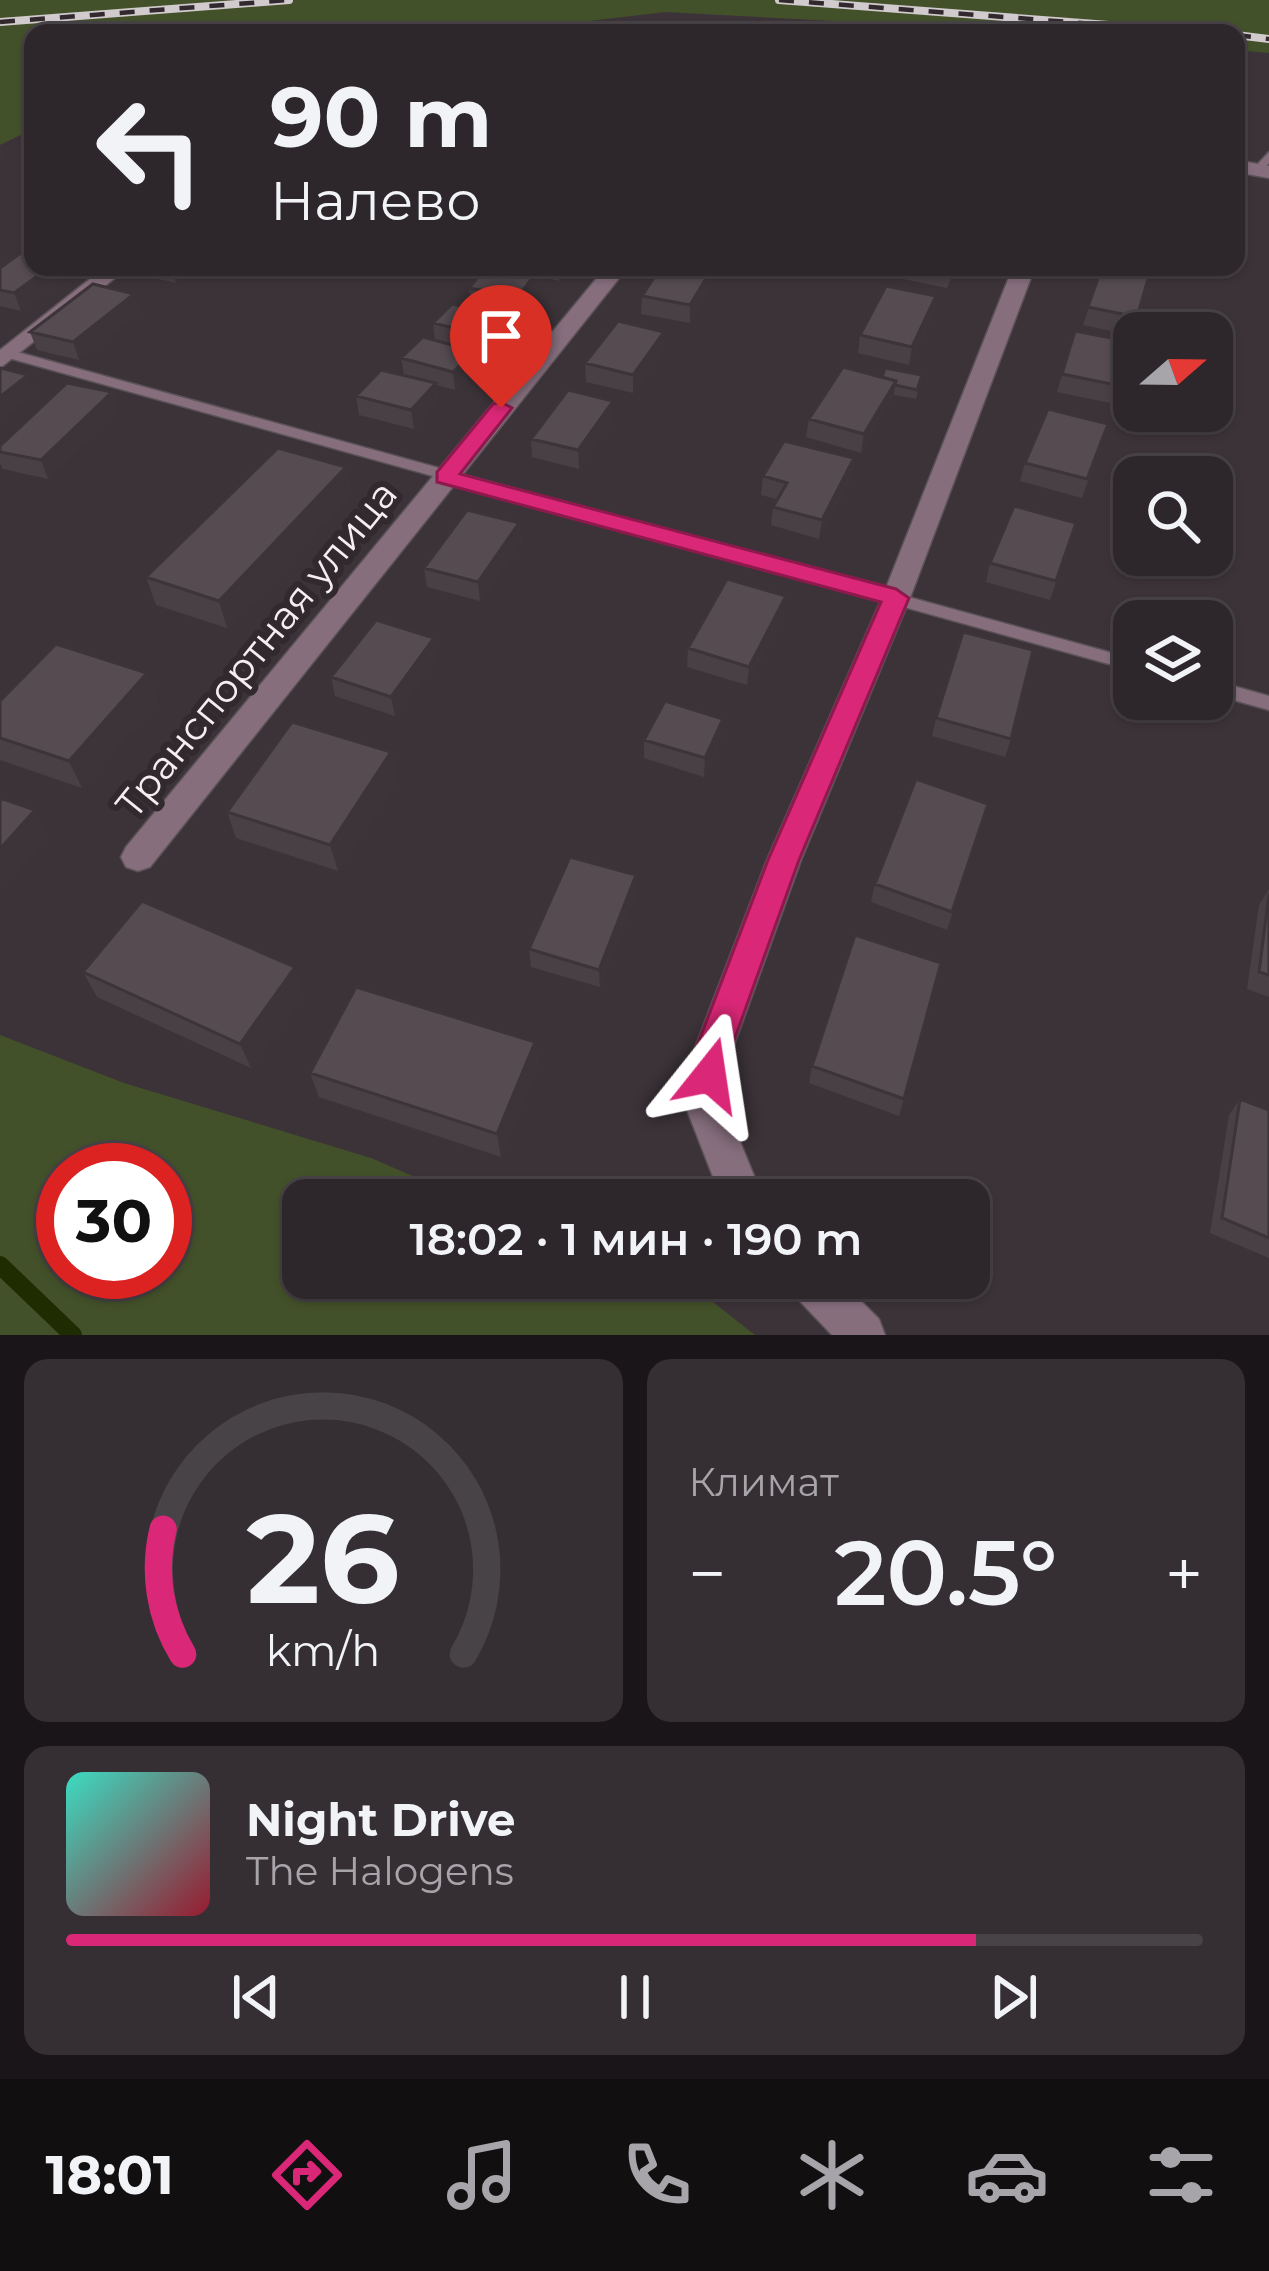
<!DOCTYPE html>
<html lang="ru">
<meta charset="utf-8">
<style>
body{margin:0;font-family:Montserrat,sans-serif;background:#352e33;color:#f1f3f6;height:100vh;display:flex;flex-direction:column;font-size:45px;white-space:nowrap}
*{box-sizing:border-box;margin:0}
p{font-size:39px;color:#a7a5a9}
.icon{flex:none;width:66px;height:66px;fill:none;stroke:currentColor;stroke-width:2;stroke-linecap:round;stroke-linejoin:round}
.map{position:relative;height:1335px;overflow:hidden}
.details{display:flex;flex-direction:column;gap:24px;padding:24px;background:#191518;flex:1}
.details>*{flex:none}
.hud{position:absolute;left:24px;top:24px;width:1221px;height:252px;border-radius:24px;box-shadow:0 3px 9px #0004,0 0 0 3px #484347;background:#2d262b;color:#f1f3f6;overflow:hidden}
.needle{width:78px;rotate:70deg}
.tools{position:absolute;left:1113px;top:312px;display:grid;gap:24px}
.tools a{display:grid;place-items:center;width:120px;height:120px;border-radius:24px;background:#2d262b;box-shadow:0 3px 9px #0004,0 0 0 3px #484347;font-size:60px}
.speed{position:absolute;left:36px;top:1143px;display:flex;gap:24px;font-size:60px;font-weight:700;text-align:center}
.speed>*{display:grid;place-content:center;width:156px;height:156px;border-radius:50%;background:#2d262b;box-shadow:0 3px 9px #0004,0 0 0 3px #484347;line-height:1}
.speed .limit{border:18px solid #d22;background:#fff;color:#111}
.pin{position:absolute;display:grid;place-items:center;width:102px;height:102px;color:#fff;margin:-123px -51px;border-radius:50% 50% 50% 0;rotate:-45deg;box-shadow:0 0 12px #0007}
.pin .icon{rotate:45deg}
.me{position:absolute;width:132px;margin:-66px;rotate:15deg;stroke-linejoin:round;filter:drop-shadow(0 0 9px #0008)}
.turn{display:flex;align-items:center;gap:42px;height:252px;padding:0 48px;font-size:54px}
.turn .icon{width:156px;height:156px;stroke-width:2.5}
.turn b{display:block;font-size:84px;line-height:102px}
.big{font-size:90px;font-weight:600;line-height:1.1}
.details .card{flex:1;display:flex;flex-direction:column;justify-content:center;gap:18px;min-width:0;padding:0 42px;border-radius:24px;background:#352e33}
.details .dial{align-items:center;gap:0}
.dial svg{height:312px;overflow:visible;fill:none;stroke:#484347;stroke-width:7;stroke-linecap:round;text-anchor:middle}
.dial text{fill:#f1f3f6;stroke:none}
.song{display:flex;align-items:center;gap:36px}
.cover{width:144px;height:144px;border-radius:18px;background:linear-gradient(135deg,hsl(170 70% 55%),hsl(350 70% 35%))}
.played{height:12px;border-radius:6px;background:linear-gradient(90deg,#db2777 80%,#484347 80%)}
.keys{display:flex;justify-content:space-around;direction:ltr}
.heat{display:flex;justify-content:space-between;align-items:center;font-size:66px;direction:ltr}
.details .tiles{flex:1;display:grid;gap:24px;grid-template-columns:1fr 1fr}
.card:last-child{grid-column:span 2}
.trip{position:absolute;left:282px;top:1179px;width:708px;height:120px;border-radius:24px;background:#2d262b;box-shadow:0 3px 9px #0004,0 0 0 3px #484347;font-weight:600;line-height:120px;text-align:center}
.tabs{display:flex;height:192px;justify-content:space-around;align-items:center;background:#120f11;color:#a7a5a9}
.tabs .icon{width:84px;height:84px}
.tabs .current{color:#db2777}
.tabs b{font-size:54px;color:#f1f3f6}
.map>svg:first-child{display:block}
</style>
<div class="map">
<svg width="1269" height="1335" viewBox="0 0 1269 1335">
<rect width="100%" height="100%" fill="#3c3339"/>
<!-- green -->
<path fill="#43512a" fill-rule="evenodd" d="M0,0H1269V53L1236,50V33H1062L665,12L488,33H33V129L0,145Z
M0,1035L124,1083L371,1158L468,1200H303V1278H664L700,1292L755,1335H0ZM165,1170V1272H63V1170Z"/>
<g fill="none" stroke-linecap="round" stroke-linejoin="round">
<!-- stream -->
<path stroke="#1f2b01" stroke-width="18" d="M0,1265L73,1335"/>
<!-- lane casing -->
<g stroke="#595156" stroke-width="3">
<path id="lane" d="M1269,152V163L1262,172H1254V168Z
M10,350L1134,659V671L5,357L3,354Z
M1212,680L1269,696V710L1212,694Z"/>
</g>
<!-- street casing -->
<g stroke="#595156" stroke-width="3">
<path id="street" d="M1236,160L1269,166V178L1236,172Z
M105,267H129L0,368V350Z
M606,267H628L150,867L138,871L126,867L121,857L126,847Z
M1013,267H1035L910,598L801,860L734,1045L725,1105L764,1200H722L685,1105L696,1045L767,860L882,598Z
M785,1278H838L879,1319L885,1335H832L792,1293Z"/>
</g>
<!-- lane -->
<use href="#lane" fill="#866e7d" fill-rule="evenodd"/>
<!-- street -->
<use href="#street" fill="#866e7d" fill-rule="evenodd"/>
<!-- rail casing -->
<g stroke="#d1cbce" stroke-width="8">
<path id="rail" d="M779,0L1215,33
M0,22L289,0
M1236,35L1269,39"/>
</g>
<!-- rail -->
<use href="#rail" stroke="#32292e" stroke-width="4.5" stroke-dasharray="15" stroke-linecap="butt"/>
</g>
<!-- wall -->
<path fill="#494046" d="M1236,119L1242,139L1236,155Z
M79,267L21,311L0,306V268Z
M137,267H194L176,283L139,275Z
M486,267H571L559,281L540,277V287L520,314L471,306L469,288Z
M661,267H715L714,281L690,323L641,314L642,296Z
M905,267H956L947,288L903,279Z
M1102,267H1153L1131,335L1083,325Z
M936,296L933,314L909,365L858,353L860,335Z
M140,311L79,360L37,350L30,332Z
M433,323L506,334L489,354L451,345L474,351L476,370L455,390L436,385L438,401L414,429L359,415L356,396L404,375L401,358L435,341Z
M1075,331L1116,385L1110,403L1057,392Z
M664,350L633,393L586,382L585,363Z
M922,375L916,399L894,395L861,453L806,437L809,419L882,377Z
M112,392L118,410L48,479L3,469L0,463V446Z
M613,419L579,469L532,457L531,439Z
M1102,442L1082,498L1020,481L1025,463Z
M854,458L852,477L819,539L771,525L773,507L777,499L761,495L763,476Z
M346,467L351,494L227,628L156,605L146,577Z
M519,523L521,542L480,601L427,587L424,568Z
M1076,523L1050,600L986,582L990,563Z
M784,615L747,685L687,667L688,648Z
M437,656L395,716L335,696L331,677Z
M147,673L158,700L82,788L0,760V701Z
M936,718L1011,739L1005,757L932,736Z
M722,737L704,777L644,758V740Z
M391,752L397,779L338,871L236,838L227,812Z
M988,804L947,930L871,902L875,884Z
M636,875V893L600,987L531,967L529,949Z
M1269,889V997L1247,989L1259,905Z
M83,972L304,993L251,1068L97,997Z
M535,1042L538,1066L501,1157L319,1097L310,1073Z
M812,1066L904,1099L899,1116L809,1083Z
M1240,1099L1269,1110V1258L1210,1233L1229,1115Z"/>
<!-- shaded-wall -->
<path fill="#3c3439" d="M0,144L5,159L0,162Z
M50,267H79L21,311L14,293Z
M171,267H194L176,283Z
M563,267H571L559,281V272Z
M713,267H715L714,281L690,323V305Z
M539,269L540,287L520,314L518,297Z
M134,294L140,311L79,360L73,342Z
M936,296L933,314L909,365L912,347Z
M505,316L506,334L489,354L488,336Z
M664,332V350L633,393V375Z
M474,351L476,370L455,390L453,372Z
M28,375L36,393L0,422V397Z
M896,381L893,399L861,453L864,434Z
M436,383L438,401L414,429L411,410Z
M112,392L118,410L48,479L41,460Z
M613,401V419L579,469L578,450Z
M854,458L852,477L819,539L822,520Z
M346,467L351,494L227,628L219,601Z
M519,523L521,542L480,601L478,582Z
M786,596L784,615L747,685L749,667Z
M434,638L437,656L395,716L391,697Z
M147,673L158,700L82,788L69,761Z
M723,719L722,737L704,777L705,758Z
M391,752L397,779L338,871L330,845Z
M35,810L49,837L0,893V849Z
M636,875V893L600,987L599,970Z
M295,967L304,993L251,1068L240,1044Z
M535,1042L538,1066L501,1157L497,1134Z"/>
<!-- building -->
<path fill="#554b51" stroke="#3c3439" stroke-width="3" d="M1236,119L1244,120L1242,139L1236,138Z
M33,244V267H50L14,293L0,290V268Z
M486,267H528L539,269L518,297L469,288Z
M532,267H563L559,272Z
M661,267H713L690,305L642,296Z
M1102,267L1151,269L1137,317L1088,307Z
M93,284L134,294L73,342L30,332Z
M886,286L936,296L912,347L860,335Z
M452,304L505,316L488,336L433,323Z
M618,321L664,332L633,375L585,363Z
M1075,331L1127,341L1116,385L1062,374Z
M423,337L474,351L453,372L401,358Z
M843,367L896,381L864,434L809,419Z
M0,368L28,375L0,397Z
M885,368L922,375L917,390L895,385L896,381L882,377Z
M381,370L436,383L411,410L356,396Z
M67,383L112,392L41,460L0,452V446Z
M568,390L613,401L578,450L531,439Z
M1048,409L1108,424L1087,479L1025,463Z
M784,441L854,458L822,520L773,507L787,483L763,476Z
M278,448L346,467L219,601L146,577Z
M1014,506L1076,523L1056,581L990,563Z
M467,510L519,523L478,582L424,568Z
M727,579L786,596L749,667L688,648Z
M376,620L434,638L391,697L331,677Z
M963,632L1033,650L1011,739L936,718Z
M56,644L147,673L69,761L0,738V701Z
M665,701L723,719L705,758L644,740Z
M292,722L391,752L330,845L227,812Z
M916,779L988,804L952,912L875,884Z
M0,798L35,810L0,849Z
M570,857L636,875L599,970L529,949Z
M1269,894V975L1259,972Z
M142,901L295,967L240,1044L83,972Z
M855,935L941,963L904,1099L812,1066Z
M356,987L535,1042L497,1134L310,1073Z
M1240,1099L1269,1110V1238L1222,1218Z"/>
<!-- route -->
<path fill="#db2777" stroke="#8e194d" stroke-width="3" d="M501,402L512,408L460,474L896,589L909,598L799,860L732,1046L723,1087L710,1092L698,1087L692,1075L697,1046L768,860L881,602L437,482V472L493,404Z"/>
<g text-anchor="middle" dominant-baseline="central" stroke-width="12" stroke-linejoin="round" paint-order="stroke">
<!-- street labels -->
<g font-size="39" fill="#f4eef1" stroke="#32292e">
<text transform="translate(256 649) rotate(-51)">Транспортная улица</text>
</g>
</g>
</svg>
<div class="tools">
<a><svg class="needle" viewBox="-14 -14 28 28"><path d="M0-13l5 13h-10z" fill="#e53935"/><path d="M0 13l5-13h-10z" fill="#a7a5a9"/></svg></a>
<a><svg class="icon" aria-label="search" viewBox="0 0 24 24"><circle cx="10" cy="10" r="6"/><path d="M15 15l6 6"/></svg></a>
<a><svg class="icon" aria-label="layers" viewBox="0 0 24 24"><path d="M12 4l9 5-9 5-9-5zM3 14l9 5 9-5"/></svg></a>
</div>
<div class="speed"><div class="limit">30</div></div>
<div class="pin" style="left:501px;top:408px;background:#d93025"><svg class="icon" aria-label="arrive" viewBox="0 0 24 24"><path d="M6 21V4h12l-3 4 3 4H6"/></svg></div>
<svg class="me" style="left:710px;top:1075px" viewBox="-20 -20 40 40"><path d="M0-17L14 15 0 8-14 15z" fill="#db2777" stroke="#fff" stroke-width="4"/></svg>
<div class="trip">18:02 · 1 мин · 190 m</div>
<div class="hud">
<div class="turn"><svg class="icon" aria-label="left" viewBox="0 0 24 24"><path d="M17 20v-9H6M10 6l-5 5 5 5"/></svg><div><b>90 m</b>Налево</div></div>
</div>
</div>
<section class="details">
<div class="tiles">
<div class="card dial"><svg viewBox="0 0 100 80">
<path d="M14 69A42 42 0 1 1 86 69"/>
<path d="M14 69A42 42 0 0 1 9 37" stroke="#db2777"/>
<text x="50" y="56" font-size="32" font-weight="700">26</text>
<text x="50" y="72" font-size="11">km/h</text>
</svg></div>
<div class="card"><p>Климат</p>
<div class="heat"><a>−</a><b class="big">20.5°</b><a>+</a></div>
</div>
<div class="card">
<div class="song"><i class="cover"></i><div><b>Night Drive</b><p>The Halogens</p></div></div>
<div class="played"></div>
<div class="keys"><svg class="icon" aria-label="previous" viewBox="0 0 24 24"><path d="M18 5L8 12l10 7zM5 5v14"/></svg><svg class="icon" aria-label="pause" viewBox="0 0 24 24"><path d="M8 5v14M16 5v14"/></svg><svg class="icon" aria-label="next" viewBox="0 0 24 24"><path d="M6 5l10 7-10 7zM19 5v14"/></svg></div>
</div>
</div>
</section>
<nav class="tabs">
<b>18:01</b>
<svg class="icon current" aria-label="directions" viewBox="0 0 24 24"><path d="M12 3l9 9-9 9-9-9zM9 14v-3h6M13 9l2 2-2 2"/></svg>
<svg class="icon" aria-label="music" viewBox="0 0 24 24"><path d="M9 18V5l10-2v13"/><circle cx="6" cy="18" r="3"/><circle cx="16" cy="16" r="3"/></svg>
<svg class="icon" aria-label="phone" viewBox="0 0 24 24"><path d="M5 4h4l2 5-3 2q2 4 5 5l2-3 5 2v4C11 20 4 13 5 4z"/></svg>
<svg class="icon" aria-label="climate" viewBox="0 0 24 24"><path d="M12 3v18M4 7l16 10M4 17L20 7"/></svg>
<svg class="icon" aria-label="car" viewBox="0 0 24 24"><path d="M5 17H2v-5l4-1 3-4h7l3 4 3 1v5h-3M9 17h6M6 11h13"/><circle cx="7" cy="17" r="2"/><circle cx="17" cy="17" r="2"/></svg>
<svg class="icon" aria-label="filters" viewBox="0 0 24 24"><path d="M4 7h16M4 17h16"/><circle cx="9" cy="7" r="2"/><circle cx="15" cy="17" r="2"/></svg>
</nav>
